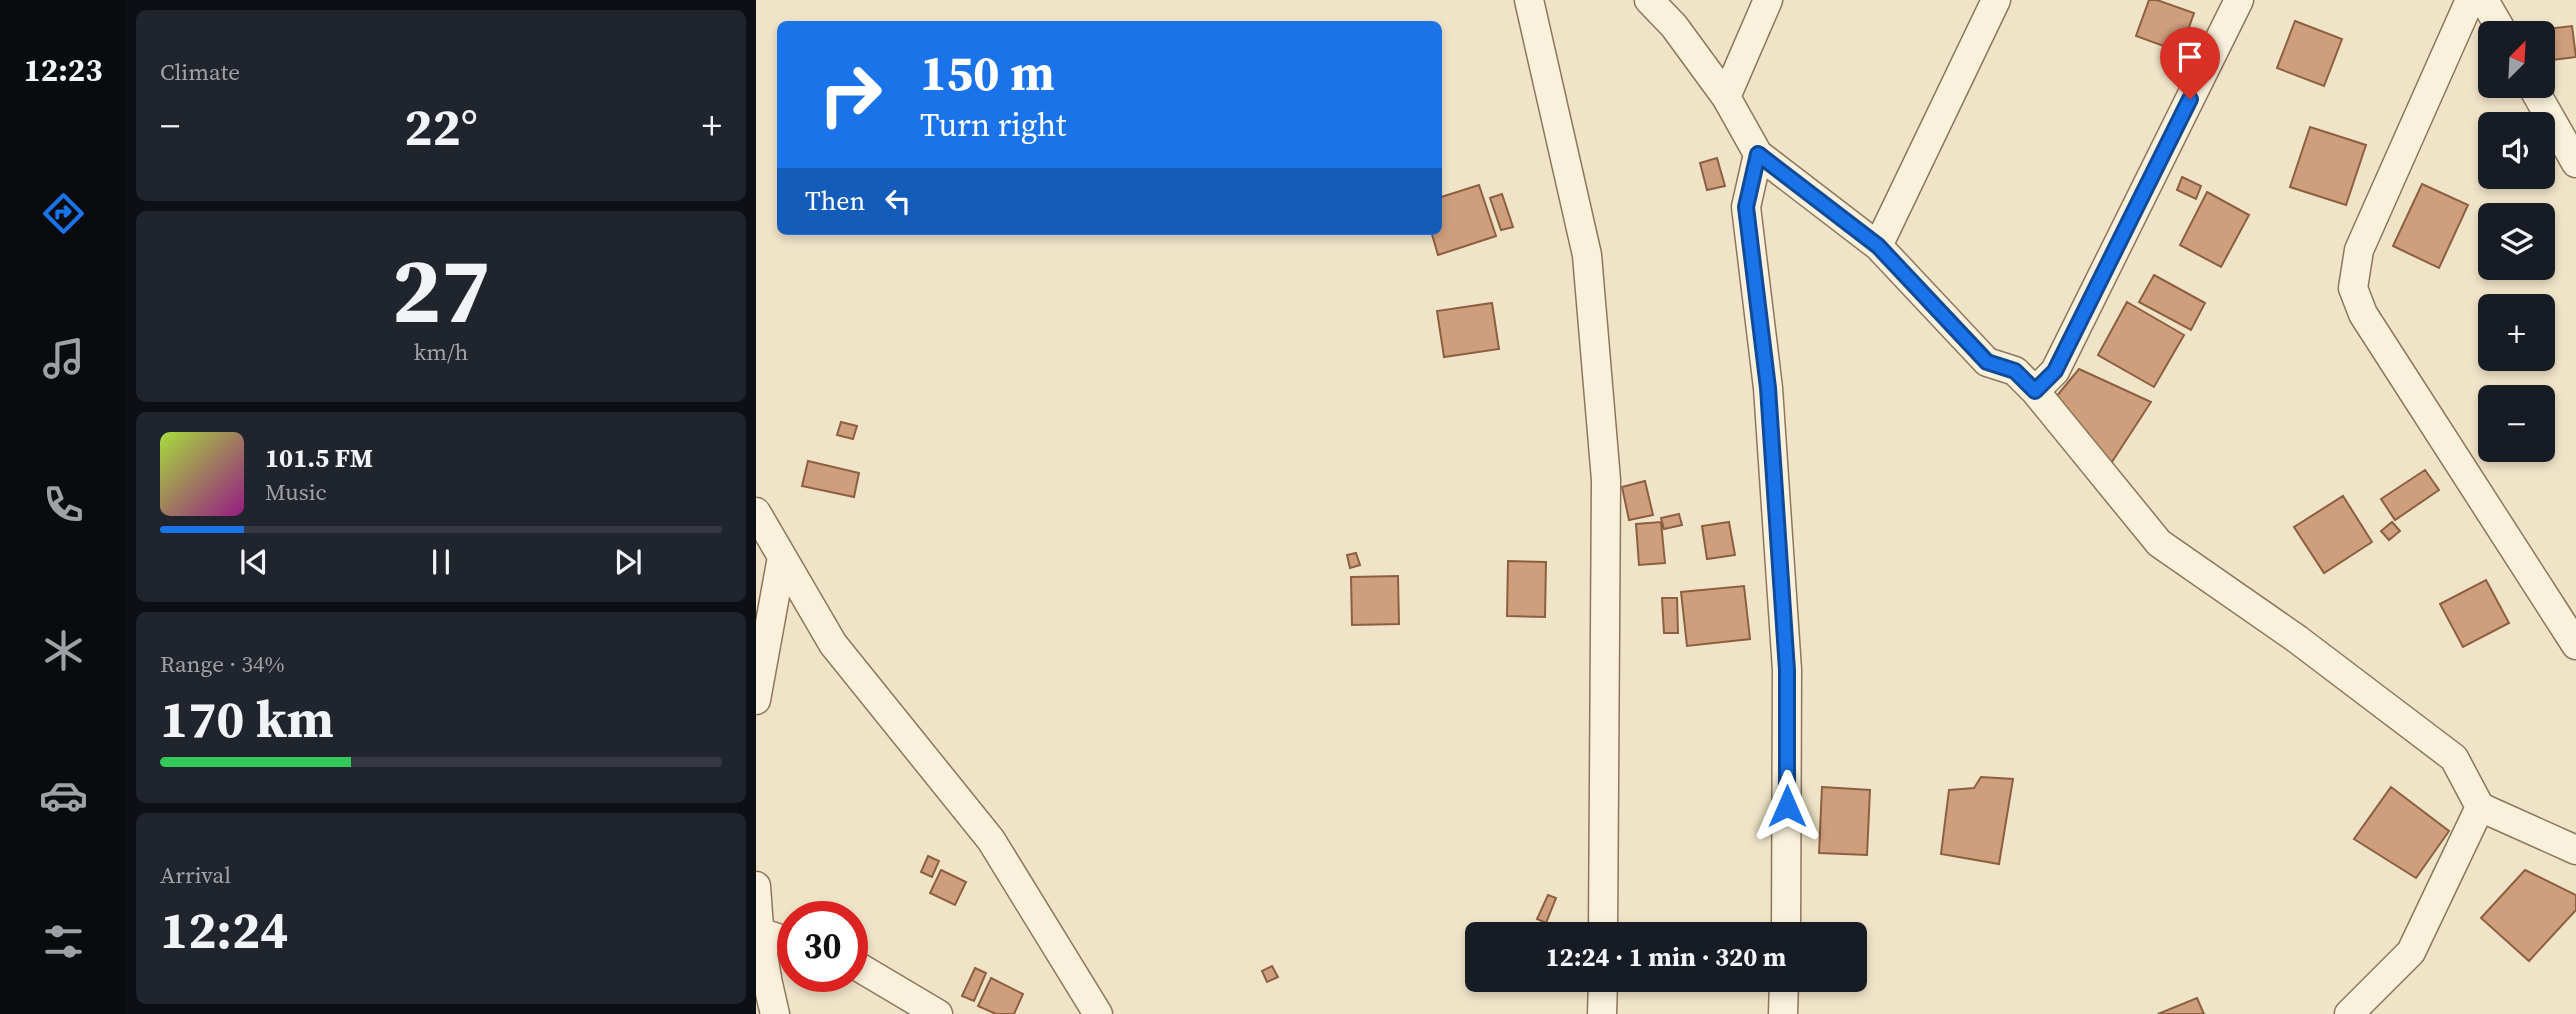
<!DOCTYPE html>
<meta charset="utf-8">
<style>
body{margin:0;font-family:"Source Serif 4",serif;background:#20242c;color:#f1f3f6;height:100vh;display:flex;flex-direction:column;font-size:26px;white-space:nowrap}
*{box-sizing:border-box;margin:0}
p{font-size:23px;color:#9ea1a6}
.icon{flex:none;width:38px;height:38px;fill:none;stroke:currentColor;stroke-width:2;stroke-linecap:round;stroke-linejoin:round}
.map{position:relative;flex:1;overflow:hidden}
.side{display:flex;flex-direction:column;gap:10px;padding:10px;background:#0d0f14;width:630px}
.side>*{flex:none}
.top-card{position:absolute;left:21px;top:21px;width:665px;height:214px;border-radius:10px;box-shadow:0 4px 10px #0003;background:#1a73e8;color:#fff;overflow:hidden}
.needle{width:46px;rotate:24deg}
.fabs{position:absolute;left:1722px;top:21px;display:grid;gap:14px}
.fabs a{display:grid;place-items:center;width:77px;height:77px;border-radius:10px;background:#171b24;box-shadow:0 4px 10px #0003;font-size:35px}
.speed{position:absolute;left:21px;top:901px;display:flex;gap:14px;font-size:35px;font-weight:700;text-align:center}
.speed>*{display:grid;place-content:center;width:91px;height:91px;border-radius:50%;background:#171b24;box-shadow:0 4px 10px #0003;line-height:1}
.speed .limit{border:10px solid #d22;background:#fff;color:#111}
.pin{position:absolute;display:grid;place-items:center;width:60px;height:60px;color:#fff;margin:-72px -30px;border-radius:50% 50% 50% 0;rotate:-45deg;box-shadow:0 0 7px #0007}
.pin .icon{rotate:45deg}
.me{position:absolute;width:77px;margin:-38px;rotate:0deg;stroke-linejoin:round;filter:drop-shadow(0 0 5px #0008)}
.turn{display:flex;align-items:center;gap:24px;height:147px;padding:0 28px;font-size:32px}
.turn .icon{width:91px;height:91px;stroke-width:2.5}
.turn b{display:block;font-size:49px;line-height:60px}
.then{display:flex;align-items:center;height:66px;padding:0 28px;background:#0003;gap:14px;font-size:26px}
.big{font-size:52px;font-weight:700;line-height:1.1}
.side .card{flex:1;display:flex;flex-direction:column;justify-content:center;gap:10px;min-width:0;padding:0 24px;border-radius:10px;background:#20242c}
.side .dial{align-items:center;gap:0}
.dial b{font-size:91px;line-height:1}
.song{display:flex;align-items:center;gap:21px}
.cover{width:84px;height:84px;border-radius:10px;background:linear-gradient(135deg,hsl(80 70% 55%),hsl(310 70% 35%))}
.played{height:7px;border-radius:4px;background:linear-gradient(90deg,#1a73e8 15%,#363941 15%)}
.keys{display:flex;justify-content:space-around;direction:ltr}
.heat{display:flex;justify-content:space-between;align-items:center;font-size:38px;direction:ltr}
.charge{height:10px;border-radius:5px;background:linear-gradient(90deg,#34c759 34%,#363941 0)}
.trip{position:absolute;left:709px;top:922px;width:402px;height:70px;border-radius:10px;background:#171b24;box-shadow:0 4px 10px #0003;font-weight:700;line-height:70px;text-align:center}
main{display:flex;flex:1;min-height:0}
.tab-bar{display:flex;flex-direction:column;width:126px;justify-content:space-around;align-items:center;background:#090b0e;color:#9ea1a6}
.tab-bar .icon{width:49px;height:49px}
.tab-bar .on{color:#1a73e8}
.tab-bar b{font-size:32px;color:#f1f3f6}
.map>svg:first-child{display:block}
</style>
<main>
<nav class="tab-bar">
<b>12:23</b>
<svg class="icon on" aria-label="directions" viewBox="0 0 24 24"><path d="M12 3l9 9-9 9-9-9zM9 14v-3h6M13 9l2 2-2 2"/></svg>
<svg class="icon" aria-label="music" viewBox="0 0 24 24"><path d="M9 18V5l10-2v13"/><circle cx="6" cy="18" r="3"/><circle cx="16" cy="16" r="3"/></svg>
<svg class="icon" aria-label="phone" viewBox="0 0 24 24"><path d="M5 4h4l2 5-3 2q2 4 5 5l2-3 5 2v4C11 20 4 13 5 4z"/></svg>
<svg class="icon" aria-label="climate" viewBox="0 0 24 24"><path d="M12 3v18M4 7l16 10M4 17L20 7"/></svg>
<svg class="icon" aria-label="car" viewBox="0 0 24 24"><path d="M5 17H2v-5l4-1 3-4h7l3 4 3 1v5h-3M9 17h6M6 11h13"/><circle cx="7" cy="17" r="2"/><circle cx="17" cy="17" r="2"/></svg>
<svg class="icon" aria-label="filters" viewBox="0 0 24 24"><path d="M4 7h16M4 17h16"/><circle cx="9" cy="7" r="2"/><circle cx="15" cy="17" r="2"/></svg>
</nav>
<section class="side">
<div class="card"><p>Climate</p>
<div class="heat"><a>−</a><b class="big">22°</b><a>+</a></div>
</div>
<div class="card dial"><b>27</b><p>km/h</p></div>
<div class="card">
<div class="song"><i class="cover"></i><div><b>101.5 FM</b><p>Music</p></div></div>
<div class="played"></div>
<div class="keys"><svg class="icon" aria-label="previous" viewBox="0 0 24 24"><path d="M18 5L8 12l10 7zM5 5v14"/></svg><svg class="icon" aria-label="pause" viewBox="0 0 24 24"><path d="M8 5v14M16 5v14"/></svg><svg class="icon" aria-label="next" viewBox="0 0 24 24"><path d="M6 5l10 7-10 7zM19 5v14"/></svg></div>
</div>
<div class="card"><p>Range · 34%</p><b class="big">170 km</b><div class="charge"></div></div>
<div class="card"><p>Arrival</p><b class="big">12:24</b></div>
</section>
<div class="map">
<svg width="1820" height="1014" viewBox="0 0 1820 1014">
<rect width="100%" height="100%" fill="#f0e4c8"/>
<!-- building -->
<path fill="#cf9f7d" stroke="#8d5f41" stroke-width="2" d="M1393,0H1401L1438,13L1424,52L1380,36Z
M1539,21L1586,39L1568,86L1521,68Z
M1816,26L1820,57L1787,61V33H1782V30Z
M1554,127L1610,145L1590,205L1534,187Z
M961,158L969,186L951,190L944,163Z
M1426,177L1445,186L1440,199L1421,190Z
M1666,184L1712,205L1683,268L1637,246Z
M723,185L740,236L682,255L675,231H682V198Z
M1451,192L1493,215L1465,267L1424,245Z
M746,194L757,227L745,230L734,198Z
M1398,275L1449,303L1435,330L1383,302Z
M1371,302L1428,335L1398,387L1342,355Z
M736,303L743,349L688,357L681,311Z
M1323,369L1395,402L1354,465L1295,403Z
M85,422L101,426L97,439L81,435Z
M52,461L103,473L98,497L46,486Z
M1669,470L1683,490L1639,520L1625,499Z
M889,481L897,515L873,520L866,487Z
M1587,496L1616,542L1568,573L1538,527Z
M923,514L926,525L908,529L905,518Z
M905,522L909,563L883,565L880,524Z
M973,522L979,555L951,559L946,526Z
M1636,522L1644,531L1633,540L1625,531Z
M600,553L604,565L594,568L591,555Z
M752,561L790,562L789,617L751,616Z
M642,576L643,624L596,625L595,577Z
M1730,580L1753,623L1707,647L1684,604Z
M988,586L994,639L931,646L925,592Z
M906,598H921L922,633H908Z
M1225,777L1257,779L1243,864L1185,854L1193,790L1218,788Z
M1066,787L1114,790L1111,855L1063,853Z
M1635,787L1693,831L1660,878L1598,839Z
M172,856L183,861L176,877L165,872Z
M185,870L210,882L199,905L174,893Z
M1769,870L1820,895V910L1773,961L1725,918Z
M792,895L800,898L790,923L781,919Z
M516,966L522,977L511,982L506,971Z
M219,968L230,973L218,1001L206,996Z
M235,978L267,994L258,1014H240L222,1006Z
M1441,998L1448,1014H1402Z"/>
<g fill="none" stroke-linecap="round" stroke-linejoin="round">
<!-- minor casing -->
<g stroke="#8d765c" stroke-width="31">
<path id="minor" d="M773,0L831,255L850,480L847,934
M893,0L918,26L970,97L1002,154L1122,246L1231,362L1259,371L1279,391L1299,371L1483,0
M1714,0L1603,250L1597,288L1607,314L1820,645
M1728,0L1747,33
M1776,86L1820,163
M970,97L1012,0
M1002,154L990,207L1012,388L1031,670L1030,934
M1122,246L1240,0
M1279,391L1403,543L1541,639L1698,758L1724,807
M0,512L77,644L235,840L342,1014
M0,700L26,557
M0,886C2,929 8,971 19,1014
M0,931L37,943
M96,963L182,1014
M846,1014L847,980
M1027,1014L1028,980
M1593,1014L1655,952L1724,807L1820,850"/>
</g>
<!-- minor -->
<use href="#minor" stroke="#faf1dc" stroke-width="28"/>
</g>
<g fill="none" stroke-linecap="round" stroke-linejoin="round">
<!-- route casing -->
<g stroke="#114b97" stroke-width="18">
<path id="route" d="M1031,806V670L1012,388L990,207L1002,154L1122,246L1231,362L1259,371L1279,391L1299,371L1434,99"/>
</g>
<!-- route -->
<use href="#route" stroke="#1a73e8" stroke-width="12"/>
</g>
</svg>
<div class="fabs">
<a><svg class="needle" viewBox="-14 -14 28 28"><path d="M0-13l5 13h-10z" fill="#e53935"/><path d="M0 13l5-13h-10z" fill="#9ea1a6"/></svg></a>
<a><svg class="icon" aria-label="sound" viewBox="0 0 24 24"><path d="M4 9h4l5-4v14l-5-4H4zM17 9q2 3 0 6"/></svg></a>
<a><svg class="icon" aria-label="layers" viewBox="0 0 24 24"><path d="M12 4l9 5-9 5-9-5zM3 14l9 5 9-5"/></svg></a>
<a>+</a>
<a>−</a>
</div>
<div class="speed"><div class="limit">30</div></div>
<div class="pin" style="left:1434px;top:99px;background:#d93025"><svg class="icon" aria-label="arrive" viewBox="0 0 24 24"><path d="M6 21V4h12l-3 4 3 4H6"/></svg></div>
<svg class="me" style="left:1031px;top:806px" viewBox="-20 -20 40 40"><path d="M0-17L14 15 0 8-14 15z" fill="#1a73e8" stroke="#fff" stroke-width="4"/></svg>
<div class="trip">12:24 · 1 min · 320 m</div>
<div class="top-card">
<div class="turn"><svg class="icon" aria-label="right" viewBox="0 0 24 24"><path d="M7 20v-9h11M14 6l5 5-5 5"/></svg><div><b>150 m</b>Turn right</div></div>
<div class="then">Then<svg class="icon" aria-label="left" viewBox="0 0 24 24"><path d="M17 20v-9H6M10 6l-5 5 5 5"/></svg></div>
</div>
</div>
</main>
